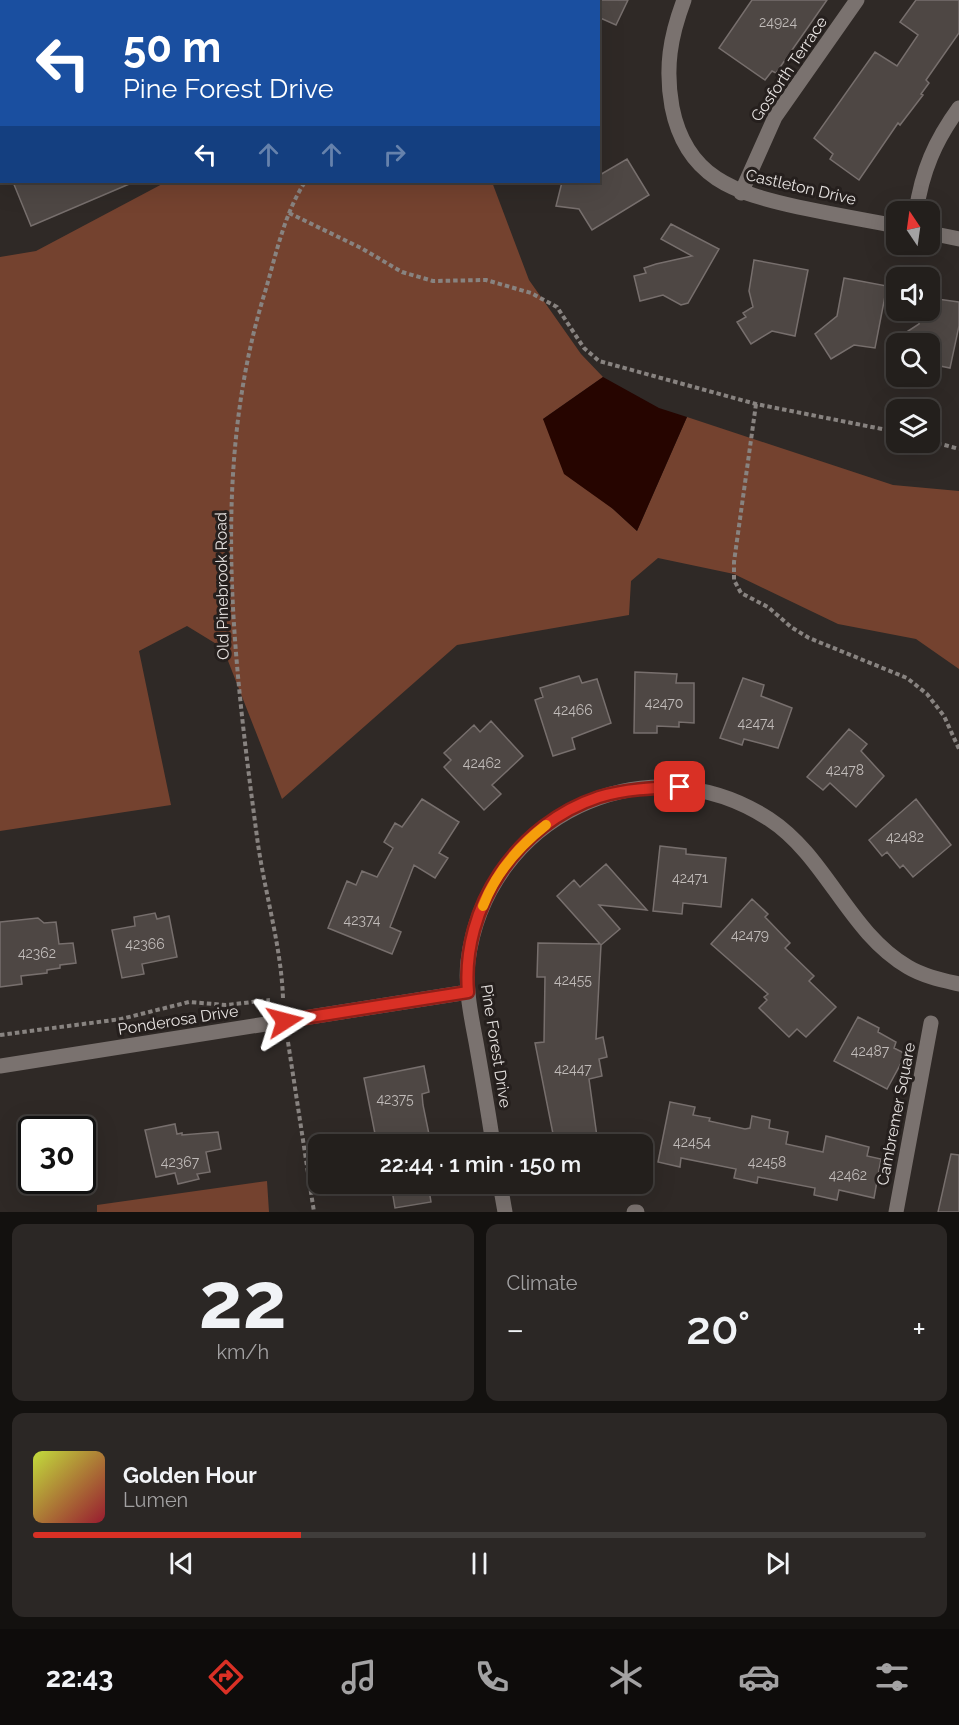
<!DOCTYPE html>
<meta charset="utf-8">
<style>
body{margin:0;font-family:Raleway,sans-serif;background:#2b2725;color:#f1f3f6;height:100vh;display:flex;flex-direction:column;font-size:22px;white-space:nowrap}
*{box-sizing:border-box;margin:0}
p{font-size:20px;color:#a3a2a3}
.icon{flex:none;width:33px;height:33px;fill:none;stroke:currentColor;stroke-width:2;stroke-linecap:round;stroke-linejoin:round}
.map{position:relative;height:1212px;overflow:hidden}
.panel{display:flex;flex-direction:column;gap:12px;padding:12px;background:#13110f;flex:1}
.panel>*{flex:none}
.guide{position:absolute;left:0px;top:0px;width:600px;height:183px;box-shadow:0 6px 24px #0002,0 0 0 2px #403d3b;background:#1a4fa0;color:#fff;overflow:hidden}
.needle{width:39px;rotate:347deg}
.tools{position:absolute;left:886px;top:201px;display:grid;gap:12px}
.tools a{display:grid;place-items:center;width:54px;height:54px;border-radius:12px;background:#231f1c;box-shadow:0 6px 24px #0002,0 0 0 2px #403d3b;font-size:30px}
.speed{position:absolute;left:18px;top:1116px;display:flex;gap:12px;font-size:30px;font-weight:700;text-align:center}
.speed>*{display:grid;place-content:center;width:78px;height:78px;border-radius:50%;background:#231f1c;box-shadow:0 6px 24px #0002,0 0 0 2px #403d3b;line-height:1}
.speed .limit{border:3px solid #111;border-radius:9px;background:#fff;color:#111}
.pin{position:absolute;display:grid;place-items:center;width:51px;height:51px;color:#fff;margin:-26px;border-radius:12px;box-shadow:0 3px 9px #0006}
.me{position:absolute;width:66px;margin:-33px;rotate:81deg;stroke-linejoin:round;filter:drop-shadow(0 0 4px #0008)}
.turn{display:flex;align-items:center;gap:21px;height:126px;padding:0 24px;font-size:27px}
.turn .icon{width:78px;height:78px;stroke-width:2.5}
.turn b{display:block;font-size:42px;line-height:51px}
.lanes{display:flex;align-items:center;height:57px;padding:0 24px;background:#0003;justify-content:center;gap:30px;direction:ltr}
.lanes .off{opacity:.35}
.big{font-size:45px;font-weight:600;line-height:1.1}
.panel .tile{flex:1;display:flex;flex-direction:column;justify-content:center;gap:9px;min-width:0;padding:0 21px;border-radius:12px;background:#2b2725}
.panel .dial{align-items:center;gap:0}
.dial b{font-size:78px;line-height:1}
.song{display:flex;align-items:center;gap:18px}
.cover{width:72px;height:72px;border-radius:9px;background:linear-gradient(135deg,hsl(70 70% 55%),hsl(350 70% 35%))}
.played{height:6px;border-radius:3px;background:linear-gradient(90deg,#d93025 30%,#403d3b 30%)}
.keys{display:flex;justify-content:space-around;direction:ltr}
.heat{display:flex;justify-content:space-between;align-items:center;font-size:33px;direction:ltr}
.panel .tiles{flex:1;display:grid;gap:12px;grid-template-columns:1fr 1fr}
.tile:last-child{grid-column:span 2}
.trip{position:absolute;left:308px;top:1134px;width:345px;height:60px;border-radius:12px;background:#231f1c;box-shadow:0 6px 24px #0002,0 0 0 2px #403d3b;font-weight:600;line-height:60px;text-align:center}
.tabs{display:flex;height:96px;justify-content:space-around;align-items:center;background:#0e0c0b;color:#a3a2a3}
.tabs .icon{width:42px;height:42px}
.tabs .selected{color:#d93025}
.tabs b{font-size:27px;color:#f1f3f6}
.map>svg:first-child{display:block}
</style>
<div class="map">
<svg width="959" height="1212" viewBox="0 0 959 1212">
<rect width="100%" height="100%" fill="#2f2926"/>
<!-- forest -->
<path fill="#74422f" d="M166,182H492L529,280L581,354L603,377L543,419L613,509L637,531L687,417L893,485L959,491V669L916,639L838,624L734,574L658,558L631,581L629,615L457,645L282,799L223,648L187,626L139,651L171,805L0,831V257L36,251Z
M267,1181L269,1212H97V1205Z"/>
<!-- water -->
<path fill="#260500" d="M603,377L659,408L687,417L637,531L613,509L564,474L543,419Z"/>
<!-- building -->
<path fill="#4e4744" stroke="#776f6d" stroke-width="1.5" d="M598,0H628L616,25L598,17Z
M752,0H827L776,73L772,71L765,80L719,48Z
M916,0H959V33L926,80L929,83L921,94L923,95L900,125L898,123L859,180L830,159L833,154L814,138L875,52L897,66L918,35L900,22Z
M627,159L649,195L592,230L579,209L556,206L562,182H598V176Z
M13,182H134L31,226Z
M671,224L719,249L688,303L681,305L663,295L640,301L634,276L646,273L644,268L656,264L692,256L661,239Z
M754,260L808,270L795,336L772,331L751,344L737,322L746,317L743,313L753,307L749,291Z
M844,278L887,286L875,348L854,345L831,359L815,334L837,316Z
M930,298L959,302V326L950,368L930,364V344H888L919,324L921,310H930Z
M635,672L677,674L676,683H694V723L679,722V727L657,726V733H634Z
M579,676L582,683L597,679L611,723L572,738L575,749L553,756L535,700L543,697L540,688Z
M743,678L764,685L761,696L792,708L778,748L744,739L742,745L720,738Z
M491,721L523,756L492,785L501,794L484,810L444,767L451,760L444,753L474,725L480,732Z
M849,729L867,744L861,751L884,776L856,807L830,783L823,790L807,777Z
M422,799L459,822L439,853L448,858L435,878L414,865L390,927L401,932L392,954L328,928L347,881L356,885L362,871L377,877L393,848L384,842L395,823L402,827Z
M916,799L951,845L913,877L903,865L900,868L887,852L882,856L869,840Z
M660,846L686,849V854L726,858L721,907L683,903L682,914L653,911Z
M606,864L647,910L599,905L620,929L601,945L596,1039L603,1037L607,1057L599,1059L602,1076L589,1079L598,1144H555L535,1043L544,1042L545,977H537L538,943L600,944L557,896L574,880L580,887Z
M752,899L768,914L765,917L790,943L785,948L814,976L809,981L836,1007L806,1037L797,1029L789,1037L759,1008L767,1000L764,997L768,994L711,944Z
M155,913L157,919L169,916L177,957L142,964L144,974L122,978L112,930L135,926L134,917Z
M38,918L44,923L56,922L59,944L73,943L76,963L60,965V968L47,970V973L21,976L22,984L0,987V922Z
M858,1017L879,1028L878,1032L896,1042L894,1048L906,1054L887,1089L834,1061Z
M424,1066L429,1092L422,1094L423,1105L431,1144H377L364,1078Z
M670,1102L695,1107L693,1115L710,1118L709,1121L745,1129L750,1128L752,1116L770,1120L769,1128L788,1132L786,1144L823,1152L826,1136L869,1147L867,1156L881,1159L874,1198L839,1190L837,1200L814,1195L815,1188L758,1177L757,1183L734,1178L736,1169L681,1158L680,1167L658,1162Z
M175,1124L177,1134L182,1133V1135L218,1132L221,1149L206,1152L210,1172L197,1174L199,1179L178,1184L175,1173L156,1177L145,1130Z
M951,1154L959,1155V1212H938Z
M391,1184H428L431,1202L395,1208Z"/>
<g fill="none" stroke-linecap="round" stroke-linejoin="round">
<!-- path -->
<path stroke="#888380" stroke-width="4" stroke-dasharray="4.5 3" stroke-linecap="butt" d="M425,2L426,0
M289,213L361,248L402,272L433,281L486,280L531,293L557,307L584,348L599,361L756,404L897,432
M756,404L734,562V580L741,593L768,607L791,627L809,638L907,678L927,694L944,716L959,749
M930,441L959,449
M283,998C281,944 264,891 257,837C233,657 210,469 265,292C276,255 284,214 305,182
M0,1035L121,1019L189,1002L226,1005L270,1000
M288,1042L314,1212"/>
<!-- minor -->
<path stroke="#7a726f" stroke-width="15" d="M684,0C670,37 665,68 672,107C686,178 735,193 798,207C831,214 864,220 897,226
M152,2L153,0
M0,125L2,124
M741,193L775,117L857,0
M916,212C922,171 935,141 959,108
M930,233L959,239
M0,1066L468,992
M493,1144C488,1110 482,1076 476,1042C471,1016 465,988 468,961C486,817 646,739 769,819C827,857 848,932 908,967C923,976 942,980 959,984
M500,1184L505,1212
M634,1212H637
M896,1212L931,1023"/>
</g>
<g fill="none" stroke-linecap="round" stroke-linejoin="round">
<!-- route casing -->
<g stroke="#8d1f18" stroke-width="15">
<path id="route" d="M285,1021L468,992C461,907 517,824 599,797C625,789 653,788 680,787"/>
</g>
<!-- route -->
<use href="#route" stroke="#d93025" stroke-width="10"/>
<!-- slow -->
<path stroke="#f59e0b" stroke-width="10" d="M483,906C496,872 518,847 546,825"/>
</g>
<g text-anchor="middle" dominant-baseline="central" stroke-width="6" stroke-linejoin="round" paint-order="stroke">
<!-- number labels -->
<g font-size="14" fill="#c0bbb9">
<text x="778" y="22">24924</text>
<text x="664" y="703">42470</text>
<text x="573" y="710">42466</text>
<text x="756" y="723">42474</text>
<text x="482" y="763">42462</text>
<text x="845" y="770">42478</text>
<text x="905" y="837">42482</text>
<text x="690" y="878">42471</text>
<text x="362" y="920">42374</text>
<text x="750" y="935">42479</text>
<text x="145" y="944">42366</text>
<text x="37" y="953">42362</text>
<text x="573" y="980">42455</text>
<text x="870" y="1051">42487</text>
<text x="573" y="1069">42447</text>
<text x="395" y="1099">42375</text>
<text x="692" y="1142">42454</text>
<text x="180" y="1162">42367</text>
<text x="767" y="1162">42458</text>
<text x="848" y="1175">42462</text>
</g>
<!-- street labels -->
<g font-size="16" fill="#e6e2e0" stroke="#251f1d">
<text transform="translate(789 69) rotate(-56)">Gosforth Terrace</text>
<text transform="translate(801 187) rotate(13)">Castleton Drive</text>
<text transform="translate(222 586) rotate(-91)">Old Pinebrook Road</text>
<text transform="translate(178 1020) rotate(-9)">Ponderosa Drive</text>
<text transform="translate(496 1046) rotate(81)">Pine Forest Drive</text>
<text transform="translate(896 1114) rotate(-79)">Cambremer Square</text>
</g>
</g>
</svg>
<div class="tools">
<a><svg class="needle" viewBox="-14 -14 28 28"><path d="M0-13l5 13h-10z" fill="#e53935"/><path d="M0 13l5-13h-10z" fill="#a3a2a3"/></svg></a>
<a><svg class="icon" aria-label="sound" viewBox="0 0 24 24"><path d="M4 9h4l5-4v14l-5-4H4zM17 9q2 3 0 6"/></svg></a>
<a><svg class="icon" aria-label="search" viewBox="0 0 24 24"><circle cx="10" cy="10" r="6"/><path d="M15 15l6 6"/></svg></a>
<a><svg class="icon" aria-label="layers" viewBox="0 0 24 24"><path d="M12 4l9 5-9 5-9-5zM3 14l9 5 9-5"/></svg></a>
</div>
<div class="speed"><div class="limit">30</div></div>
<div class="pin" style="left:680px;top:787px;background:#d93025"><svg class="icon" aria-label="arrive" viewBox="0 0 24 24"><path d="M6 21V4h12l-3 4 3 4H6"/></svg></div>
<svg class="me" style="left:285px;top:1021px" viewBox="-20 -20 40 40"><path d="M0-17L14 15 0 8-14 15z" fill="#d93025" stroke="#fff" stroke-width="4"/></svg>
<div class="trip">22:44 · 1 min · 150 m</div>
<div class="guide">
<div class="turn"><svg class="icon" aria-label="left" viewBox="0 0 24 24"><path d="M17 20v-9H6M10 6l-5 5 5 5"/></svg><div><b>50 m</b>Pine Forest Drive</div></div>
<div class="lanes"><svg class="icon" aria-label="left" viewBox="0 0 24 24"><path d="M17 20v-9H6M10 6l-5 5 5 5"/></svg><svg class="icon off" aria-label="ahead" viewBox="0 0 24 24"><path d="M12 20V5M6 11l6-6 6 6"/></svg><svg class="icon off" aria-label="ahead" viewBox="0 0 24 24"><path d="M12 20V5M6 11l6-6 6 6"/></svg><svg class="icon off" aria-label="right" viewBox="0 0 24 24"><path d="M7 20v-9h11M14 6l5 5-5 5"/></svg></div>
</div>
</div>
<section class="panel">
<div class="tiles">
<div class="tile dial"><b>22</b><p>km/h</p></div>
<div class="tile"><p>Climate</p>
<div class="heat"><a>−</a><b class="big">20°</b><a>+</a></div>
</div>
<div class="tile">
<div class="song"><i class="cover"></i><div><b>Golden Hour</b><p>Lumen</p></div></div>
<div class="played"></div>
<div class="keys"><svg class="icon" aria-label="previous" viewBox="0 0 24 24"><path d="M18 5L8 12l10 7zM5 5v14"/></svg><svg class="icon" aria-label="pause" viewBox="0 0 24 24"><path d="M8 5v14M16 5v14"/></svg><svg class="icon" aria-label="next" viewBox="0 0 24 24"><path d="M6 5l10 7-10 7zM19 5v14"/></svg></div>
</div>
</div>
</section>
<nav class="tabs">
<b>22:43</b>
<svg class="icon selected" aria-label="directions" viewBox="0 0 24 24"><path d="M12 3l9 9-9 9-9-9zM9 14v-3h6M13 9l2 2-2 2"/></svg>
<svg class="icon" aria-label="music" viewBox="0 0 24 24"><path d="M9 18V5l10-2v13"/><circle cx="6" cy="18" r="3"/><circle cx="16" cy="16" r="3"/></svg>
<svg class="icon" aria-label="phone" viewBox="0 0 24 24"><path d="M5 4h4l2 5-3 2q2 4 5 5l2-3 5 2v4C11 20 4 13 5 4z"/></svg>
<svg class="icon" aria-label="climate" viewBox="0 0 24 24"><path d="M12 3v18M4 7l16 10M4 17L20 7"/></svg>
<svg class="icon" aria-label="car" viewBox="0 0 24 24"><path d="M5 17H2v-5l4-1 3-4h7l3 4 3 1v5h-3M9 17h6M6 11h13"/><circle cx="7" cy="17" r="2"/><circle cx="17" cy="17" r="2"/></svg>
<svg class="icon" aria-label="filters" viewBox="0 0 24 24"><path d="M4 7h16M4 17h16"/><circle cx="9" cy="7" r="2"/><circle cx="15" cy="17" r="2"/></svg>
</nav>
